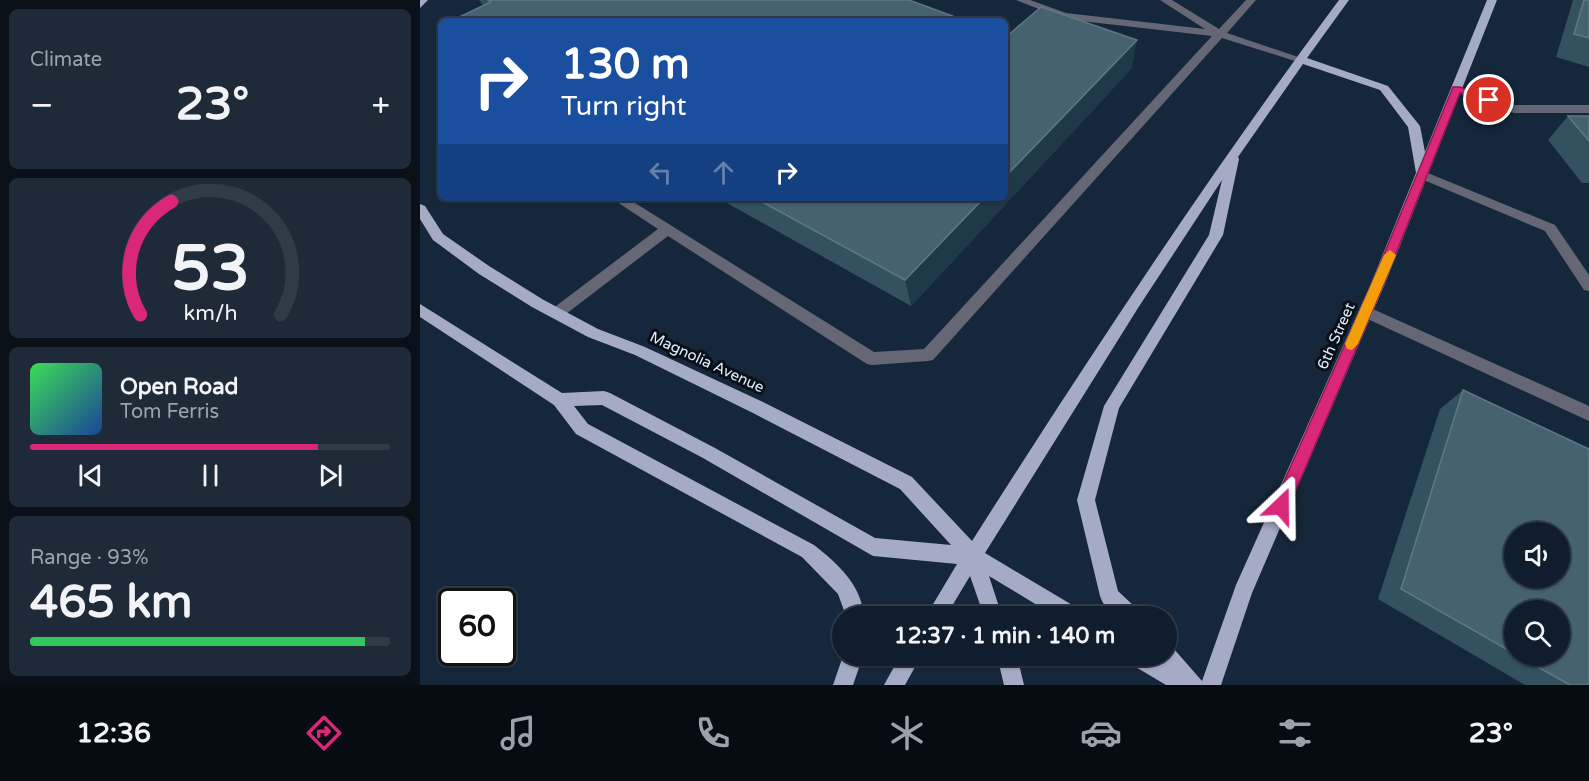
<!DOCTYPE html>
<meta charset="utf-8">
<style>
body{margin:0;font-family:"Varela Round",sans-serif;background:#1e2a38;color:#f1f3f6;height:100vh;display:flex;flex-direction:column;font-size:22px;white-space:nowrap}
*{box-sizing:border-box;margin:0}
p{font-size:20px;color:#9ca2a9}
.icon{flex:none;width:33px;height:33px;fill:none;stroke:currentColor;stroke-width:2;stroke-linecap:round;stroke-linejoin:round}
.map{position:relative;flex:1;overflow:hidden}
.drawer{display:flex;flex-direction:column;gap:9px;padding:9px;background:#091018;width:420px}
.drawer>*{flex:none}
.guide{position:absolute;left:18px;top:18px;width:570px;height:183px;border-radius:9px;box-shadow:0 2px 4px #0004,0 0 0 2px #303b48;background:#1a4fa0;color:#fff;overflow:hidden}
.tools{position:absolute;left:1084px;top:522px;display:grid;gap:12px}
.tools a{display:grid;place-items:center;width:66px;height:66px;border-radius:50%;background:#101d2c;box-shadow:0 2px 4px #0004,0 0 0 2px #303b48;font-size:30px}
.speed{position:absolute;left:18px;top:588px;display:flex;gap:12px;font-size:30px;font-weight:700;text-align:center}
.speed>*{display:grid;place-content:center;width:78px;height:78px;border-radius:50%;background:#101d2c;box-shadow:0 2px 4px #0004,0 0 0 2px #303b48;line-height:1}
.speed .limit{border:3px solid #111;border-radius:9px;background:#fff;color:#111}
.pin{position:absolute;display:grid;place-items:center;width:51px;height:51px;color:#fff;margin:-26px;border:3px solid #fff;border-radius:50%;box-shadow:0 2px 6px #0007}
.me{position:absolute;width:66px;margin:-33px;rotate:23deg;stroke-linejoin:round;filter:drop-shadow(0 0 4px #0008)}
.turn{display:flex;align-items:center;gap:21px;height:126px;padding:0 24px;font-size:27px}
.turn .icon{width:78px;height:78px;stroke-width:2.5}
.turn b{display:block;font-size:42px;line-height:51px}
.lanes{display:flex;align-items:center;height:57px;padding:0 24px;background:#0003;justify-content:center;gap:30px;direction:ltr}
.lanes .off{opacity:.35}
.big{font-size:45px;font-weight:800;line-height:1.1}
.drawer .widget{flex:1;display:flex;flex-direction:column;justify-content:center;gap:9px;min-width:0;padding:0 21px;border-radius:9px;background:#1e2a38}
.drawer .dial{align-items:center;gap:0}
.dial svg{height:156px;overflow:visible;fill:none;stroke:#303b48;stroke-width:7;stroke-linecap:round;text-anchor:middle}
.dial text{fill:#f1f3f6;stroke:none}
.song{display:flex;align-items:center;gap:18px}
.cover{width:72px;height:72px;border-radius:9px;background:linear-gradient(135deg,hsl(130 70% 55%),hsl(220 70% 35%))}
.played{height:6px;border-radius:3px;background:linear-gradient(90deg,#db2777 80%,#303b48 80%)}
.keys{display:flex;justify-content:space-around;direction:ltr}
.heat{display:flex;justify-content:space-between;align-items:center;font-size:33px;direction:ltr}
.charge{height:9px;border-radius:4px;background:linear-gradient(90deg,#34c759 93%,#303b48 0)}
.trip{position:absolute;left:412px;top:606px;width:345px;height:60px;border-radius:30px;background:#101d2c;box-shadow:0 2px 4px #0004,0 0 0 2px #303b48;font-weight:800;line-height:60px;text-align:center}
.tabs{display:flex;height:96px;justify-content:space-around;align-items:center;background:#060c12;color:#9ca2a9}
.tabs .icon{width:42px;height:42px}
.tabs .current{color:#db2777}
.tabs b{font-size:27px;color:#f1f3f6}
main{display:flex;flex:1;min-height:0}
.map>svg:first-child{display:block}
</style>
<main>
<section class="drawer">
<div class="widget"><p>Climate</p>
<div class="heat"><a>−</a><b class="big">23°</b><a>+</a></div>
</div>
<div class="widget dial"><svg viewBox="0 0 100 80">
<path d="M14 69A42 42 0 1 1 86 69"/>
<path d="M14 69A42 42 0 0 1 30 11" stroke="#db2777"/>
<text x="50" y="56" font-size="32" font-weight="700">53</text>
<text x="50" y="72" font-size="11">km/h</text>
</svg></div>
<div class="widget">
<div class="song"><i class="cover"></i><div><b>Open Road</b><p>Tom Ferris</p></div></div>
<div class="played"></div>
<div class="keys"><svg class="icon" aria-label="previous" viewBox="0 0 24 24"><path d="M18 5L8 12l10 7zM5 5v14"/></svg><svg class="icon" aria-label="pause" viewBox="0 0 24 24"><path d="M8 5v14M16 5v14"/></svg><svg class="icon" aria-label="next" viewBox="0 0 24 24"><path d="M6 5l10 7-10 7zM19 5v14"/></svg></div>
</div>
<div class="widget"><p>Range · 93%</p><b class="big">465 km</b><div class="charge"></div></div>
</section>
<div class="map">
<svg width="1169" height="685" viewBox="0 0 1169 685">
<rect width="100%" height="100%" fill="#15273a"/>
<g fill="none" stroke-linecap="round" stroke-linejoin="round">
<!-- service -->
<path fill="#656874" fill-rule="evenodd" d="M596,0H610L646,13L785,29L740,0H752L799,29L826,0H836L807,33L884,59L875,61L802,38L513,360L508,361L452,365L447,364L248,236L142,317H132L130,313L132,309L238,229L191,198H207L454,352L504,349L792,36L644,19Z
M1037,86L1095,105H1169V113H1094L1033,91L1032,89Z
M1003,171L1135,225L1169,275V291L1164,290L1125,231L999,178L997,175Z
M946,306L1169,406V421L941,316L939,312L941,308Z"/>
<!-- primary -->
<path fill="#a5abc4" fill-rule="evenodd" d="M0,0H8L0,8Z
M919,0H929L887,58L968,86L1000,126L1005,152L1067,0H1077L964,286L832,593L801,685H746L709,663L706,656L738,657L737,656H747V646L754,649L782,681L816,585L950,286L996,173L988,127L960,90L883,64L818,157L819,159L803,235L699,408L675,500L698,591L717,609L719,616H697L683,603L680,596L657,500L684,406L789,235L802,180L718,308L565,553L659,609L661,616H635L569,576L582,616H564L550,576L526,616H506L537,564L453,556L283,458L182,405L154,406L168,424L394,545C418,564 441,584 444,616H426L418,594L382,557L156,434L134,405L0,317V304L142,393L184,391L190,393L295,448L455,538L531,545L480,489L333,413L215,355L168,337L112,307L59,274L13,240L0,219V204L5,206L23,234L69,266L122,299L178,329L225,347L345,403L492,477L552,541C669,357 790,173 919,0Z
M423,656H443L433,685H413Z
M480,656H501L485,685H464Z
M577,656H597L604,685H584Z"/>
</g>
<!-- wall -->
<path fill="#33515e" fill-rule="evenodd" d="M59,0H489L546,21H37L35,19L63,5Z
M1153,0H1169V67L1136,57Z
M712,68L491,306L298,198H585Z
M1148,116H1169V183H1162L1128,140Z
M1043,390L1169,685H1105L958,599L1020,409ZM1095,610L1140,656H1095Z"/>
<!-- shaded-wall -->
<path fill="#1f3948" d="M717,40L712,68L491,306L485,280L564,198H585V177Z"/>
<!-- building -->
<path fill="#46626f" stroke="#5f7885" stroke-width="1.5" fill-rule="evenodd" d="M68,0H489L546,21H39L35,19L71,2Z
M1164,0H1169V38L1154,34Z
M621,7L717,40L585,177V36H587Z
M1148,116H1169V141Z
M335,198H564L485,280Z
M1043,390L1169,449V685H1150L1098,656H1140V610H1095V654L981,589ZM1095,532H1140V578H1095Z"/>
<!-- route -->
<path fill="#db2777" stroke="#8e194d" stroke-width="1.5" d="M1033,87H1040L1074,100L1069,103L1040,93L963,286L867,511L861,513L855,511L853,506L951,286Z"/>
<!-- slow -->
<path fill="#f59e0b" d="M970,250L976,255L938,344L932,350L927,349L925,344L964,255Z"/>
<g text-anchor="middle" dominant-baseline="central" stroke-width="6" stroke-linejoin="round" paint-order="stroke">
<!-- street labels -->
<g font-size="15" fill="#e4effc" stroke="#080f18">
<text transform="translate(916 336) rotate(-66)">6th Street</text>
<text transform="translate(287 362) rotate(25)">Magnolia Avenue</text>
</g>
</g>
</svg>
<div class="tools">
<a><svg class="icon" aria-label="sound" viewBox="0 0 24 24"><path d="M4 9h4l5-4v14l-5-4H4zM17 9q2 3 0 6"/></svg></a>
<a><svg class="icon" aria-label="search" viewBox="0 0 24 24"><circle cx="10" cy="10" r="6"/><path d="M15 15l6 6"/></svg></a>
</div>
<div class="speed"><div class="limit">60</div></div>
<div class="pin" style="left:1069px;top:100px;background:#d93025"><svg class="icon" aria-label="arrive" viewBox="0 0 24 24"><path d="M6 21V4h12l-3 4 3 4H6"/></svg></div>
<svg class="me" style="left:861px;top:506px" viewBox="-20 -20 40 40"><path d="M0-17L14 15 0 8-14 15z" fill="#db2777" stroke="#fff" stroke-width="4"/></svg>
<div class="trip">12:37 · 1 min · 140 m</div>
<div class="guide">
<div class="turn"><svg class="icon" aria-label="right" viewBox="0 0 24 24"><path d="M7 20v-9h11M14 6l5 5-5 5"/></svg><div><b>130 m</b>Turn right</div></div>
<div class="lanes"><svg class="icon off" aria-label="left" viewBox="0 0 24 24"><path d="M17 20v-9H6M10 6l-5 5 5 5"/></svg><svg class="icon off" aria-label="ahead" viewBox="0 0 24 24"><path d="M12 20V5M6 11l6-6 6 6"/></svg><svg class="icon" aria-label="right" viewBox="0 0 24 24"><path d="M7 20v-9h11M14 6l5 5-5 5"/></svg></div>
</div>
</div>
</main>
<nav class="tabs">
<b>12:36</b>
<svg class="icon current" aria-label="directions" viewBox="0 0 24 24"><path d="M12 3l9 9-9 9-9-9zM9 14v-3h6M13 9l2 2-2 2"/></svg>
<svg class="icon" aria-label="music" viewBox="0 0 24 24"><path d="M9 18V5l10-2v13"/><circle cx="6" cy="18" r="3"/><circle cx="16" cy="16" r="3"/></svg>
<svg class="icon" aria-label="phone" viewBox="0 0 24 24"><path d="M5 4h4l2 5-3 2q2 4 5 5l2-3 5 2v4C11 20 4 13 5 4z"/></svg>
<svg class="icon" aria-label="climate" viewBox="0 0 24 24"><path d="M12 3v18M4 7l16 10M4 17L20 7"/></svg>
<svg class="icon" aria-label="car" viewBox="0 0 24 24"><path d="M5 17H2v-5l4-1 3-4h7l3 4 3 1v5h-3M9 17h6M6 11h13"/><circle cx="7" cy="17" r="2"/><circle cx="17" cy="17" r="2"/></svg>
<svg class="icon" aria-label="filters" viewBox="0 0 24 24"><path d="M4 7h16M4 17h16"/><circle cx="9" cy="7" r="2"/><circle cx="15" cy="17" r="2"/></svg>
<b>23°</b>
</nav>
